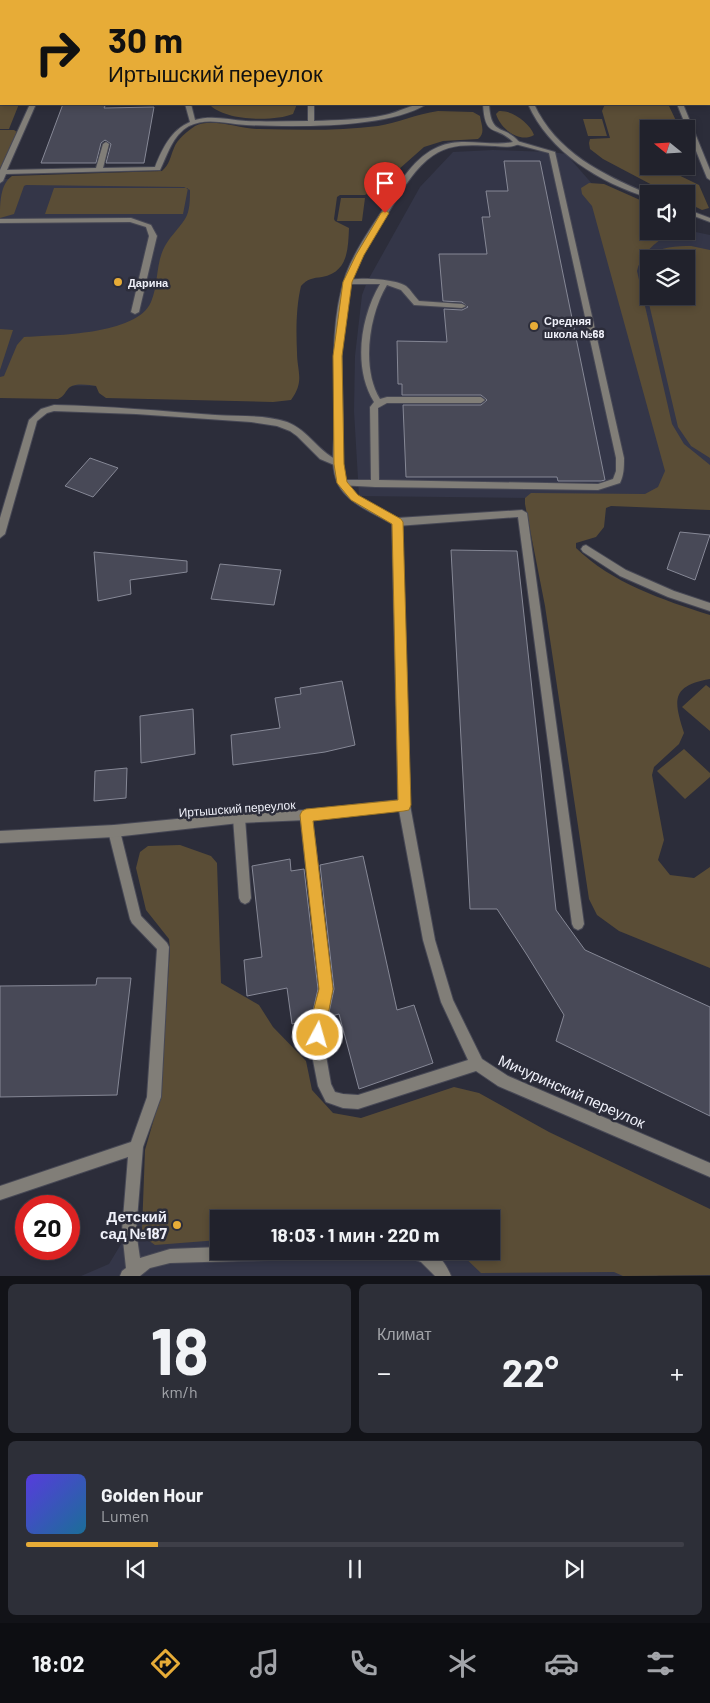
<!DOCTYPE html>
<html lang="ru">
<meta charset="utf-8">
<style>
body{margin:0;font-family:Barlow,sans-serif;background:#2d2f38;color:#f1f3f6;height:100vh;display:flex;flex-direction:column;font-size:19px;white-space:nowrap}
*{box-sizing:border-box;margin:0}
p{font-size:16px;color:#a2a4a9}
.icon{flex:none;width:28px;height:28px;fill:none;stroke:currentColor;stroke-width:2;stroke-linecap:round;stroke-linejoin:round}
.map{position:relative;height:1276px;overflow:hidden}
.side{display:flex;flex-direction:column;gap:8px;padding:8px;background:#121318;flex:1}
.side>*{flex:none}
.guide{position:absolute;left:0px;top:0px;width:710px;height:105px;box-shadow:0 2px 8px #0003,0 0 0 1px #3e3f48;background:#e7ac37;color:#111;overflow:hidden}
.needle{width:32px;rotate:288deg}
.controls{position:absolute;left:640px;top:120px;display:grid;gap:10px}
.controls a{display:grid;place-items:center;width:55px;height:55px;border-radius:0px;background:#21222c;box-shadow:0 2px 8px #0003,0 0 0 1px #3e3f48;font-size:25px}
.speed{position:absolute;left:15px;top:1195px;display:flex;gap:10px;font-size:25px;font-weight:700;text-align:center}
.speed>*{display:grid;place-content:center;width:65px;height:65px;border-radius:50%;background:#21222c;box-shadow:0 2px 8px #0003,0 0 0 1px #3e3f48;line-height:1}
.speed .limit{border:8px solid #d22;background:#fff;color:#111}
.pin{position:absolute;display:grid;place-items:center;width:42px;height:42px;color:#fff;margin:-51px -21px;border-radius:50% 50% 50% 0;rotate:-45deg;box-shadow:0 0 5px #0007}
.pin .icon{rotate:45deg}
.me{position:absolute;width:55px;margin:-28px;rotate:6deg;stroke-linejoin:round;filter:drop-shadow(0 0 4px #0008)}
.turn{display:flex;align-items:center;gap:18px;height:105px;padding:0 25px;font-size:22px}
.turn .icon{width:65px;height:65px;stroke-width:2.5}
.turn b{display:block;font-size:35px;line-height:42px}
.big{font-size:38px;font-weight:700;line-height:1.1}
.side .tile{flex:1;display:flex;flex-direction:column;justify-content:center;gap:8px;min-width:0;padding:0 18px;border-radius:8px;background:#2d2f38}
.side .dial{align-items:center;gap:0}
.dial b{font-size:65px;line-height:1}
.song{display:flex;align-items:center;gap:15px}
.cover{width:60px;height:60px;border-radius:8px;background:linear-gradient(135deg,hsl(250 70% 55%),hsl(200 70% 35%))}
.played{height:5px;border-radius:2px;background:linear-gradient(90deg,#e7ac37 20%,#3e3f48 20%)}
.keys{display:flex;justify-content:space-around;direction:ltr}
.heat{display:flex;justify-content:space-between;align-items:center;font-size:28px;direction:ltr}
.side .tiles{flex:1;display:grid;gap:8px;grid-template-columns:1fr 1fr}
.tile:last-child{grid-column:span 2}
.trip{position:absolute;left:210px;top:1210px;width:290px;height:50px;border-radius:0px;background:#21222c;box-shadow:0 2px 8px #0003,0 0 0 1px #3e3f48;font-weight:700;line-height:50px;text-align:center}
.tabs{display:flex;height:80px;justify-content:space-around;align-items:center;background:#0d0e12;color:#a2a4a9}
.tabs .icon{width:35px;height:35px}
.tabs .active{color:#e7ac37}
.tabs b{font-size:22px;color:#f1f3f6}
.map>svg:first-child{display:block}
</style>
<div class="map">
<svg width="710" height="1276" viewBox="0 0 710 1276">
<rect width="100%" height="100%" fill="#2c2d3a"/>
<!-- built -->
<path fill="#343648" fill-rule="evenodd" d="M493,150L552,152L566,154L608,202L649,231L686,230L710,235V500L359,496L354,411L355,356L362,295L367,282L420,187L453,152ZM649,259H686V296H649Z
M249,178L223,387L0,385V179Z
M412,1178L659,1276H81L109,1264L129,1231L150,1210ZM219,1219H491V1251H219Z"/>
<!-- green -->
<path fill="#5a4d36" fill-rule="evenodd" d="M0,84L1,104H19L9,129H0Z
M209,104H297L293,114C273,122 224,121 209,104Z
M605,104H668L680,129H649V137L644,138L649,152V166H660L699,185L709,208L702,210L686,202V194H670L656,187L603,159L590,149L589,143L590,139L610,138L602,111Z
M438,111L473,112L480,116C481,124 486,133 478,139L443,141L424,147L381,185L365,195H340L337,197L334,219L335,221L349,228C348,250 348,272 322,277C313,278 307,279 301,286C296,307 296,331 297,352C297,372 305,381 291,400L273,402L106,398L99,393L96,386C89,385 77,383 70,387C65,391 65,396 58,399L0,398V377L4,376L17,345L24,337C55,335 137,335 151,302C158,286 156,266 163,250C168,238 178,230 185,219C190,212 190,199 190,190L184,187L26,185L24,186L14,214L0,218C0,204 0,184 12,176L162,171C170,164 170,157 174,148C177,139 188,131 195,126C211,117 241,129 259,129C299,130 339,131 378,126C398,123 416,114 438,111Z
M499,111C512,110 530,123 534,135C519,144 500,128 496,114Z
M583,119H602L607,136H588Z
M0,130H14L17,132L0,169Z
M589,183L604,184L649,204V231H673C658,241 641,252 637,271L672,424L684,444L710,465V510L611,506L606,508L604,527L596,537L576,543V548C612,583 663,600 710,615V679C670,686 674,701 684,733L679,744L654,767L652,775L664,840L658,860L670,875L694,878L710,867V968L619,931L597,915L589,899L545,606L525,504V498L531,493L645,494L658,487L665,471L592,206L582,194L581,188Z
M54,188H188L183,214H45Z
M341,198H365L362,221H337Z
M691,246L710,250V458L691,446L678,427L642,274C642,248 671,246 691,246ZM649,259H686V296H649Z
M0,329L13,330L0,370Z
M706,685L710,688V731L682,707Z
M684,749L710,773V777L685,799L657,771Z
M180,845L211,856L217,863L221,983L259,1005L273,1027L306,1061L312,1090L333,1113L361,1118L454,1087L479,1093L549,1132L710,1209V1275L623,1276L614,1272L481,1273L458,1251H491V1219H219V1240L155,1245L148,1240L142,1230L145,1150L160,1098L170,949L169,939L146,910L136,868L140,852L148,846Z"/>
<!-- building -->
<path fill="#484957" stroke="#868896" d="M63,104H106L104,108L154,107L144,163H106L111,144L105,140L101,143L96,163H41Z
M504,161H540L605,480L601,481H558L557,477H406L403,405H481L487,400L481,395H402V384H398L397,341L447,342L444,309L462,310L468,307L462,302L443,301L439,254H487L482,217H490L486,191H508Z
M90,458L118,468L93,497L65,486Z
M680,532L710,535L695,580L667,569Z
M451,550L517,551L556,910L585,950L710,1007V1116L556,1041L564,1015L527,955L497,909H470Z
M94,552L187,561V572L130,580L131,594L98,601Z
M220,564L281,570L274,605L211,599Z
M342,681L355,745L325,752L233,765L231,735L280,728L275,698L301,694L300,688Z
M193,709L195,754L141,763L140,716Z
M127,768L126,798L94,801L95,771Z
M363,856L397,1010L414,1005L433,1063L359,1089L339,1014L328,1017L334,989L320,865Z
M290,859L291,871L304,869L318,989L311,1020L292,1024L287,988L247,996L244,960L262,957L252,866Z
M97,978H131L117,1095L0,1097V986L96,985Z"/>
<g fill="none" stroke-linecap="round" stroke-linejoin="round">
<!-- lane casing -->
<g stroke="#474855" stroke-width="2">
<path id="lane" d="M14,0H20V1H15Z
M39,0H53L54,1H41Z
M344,0H350V1H345Z
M488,0H496L497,1H490Z
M1,31V37L0,38V32Z
M709,47H710V51H709Z
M30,104H36L7,170L96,168L103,144L106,142L109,144L103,168L155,167C162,149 171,130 190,122L185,104H191L195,120C212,115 229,120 246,121C266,122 287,121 308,121V104H314V121C338,120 362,120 385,115C400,112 412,103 427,104C387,129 293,127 246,125C227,124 207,117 189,126C172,136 168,154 160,170L6,174L3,181L0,183V170Z
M528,104H534C556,152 603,175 649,194V198C600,183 549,152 528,104Z
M677,104H683L710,170V180L707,178Z
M517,141L555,152L624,458C624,467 624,475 620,483L598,490L375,487L339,485L338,483L342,480H371L370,407L374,402C353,368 360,318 380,284H348L344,282C353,276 396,279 406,286C411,290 414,296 419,301L462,304L466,306L462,308L414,305L401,290L387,285C369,315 361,368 380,399L387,397H481L485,400L481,403H387L378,408L379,480L598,484L613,479L616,471V458L549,153L515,144L514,143Z
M686,209L710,218V222L686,213Z
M131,218L151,225L157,236L139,312L135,314L131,312L149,236L146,227L130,222L0,223V219Z
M54,405C108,406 161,411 215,415C239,417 263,414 287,422C309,430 319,454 342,462L343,464L339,467L320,459L297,436L290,431L277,426L251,422L136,414L54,411L47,413L37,421L5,534L0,538V518L29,420L41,409Z
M522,510L527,513L584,924L582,928L578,930L574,928L572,924L518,517L397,526L392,522L397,518Z
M586,545L626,570L674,591L710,603V611L668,597L620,576L583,552L581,549L583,546Z
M404,800L408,801L410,805L435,940L453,1000L482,1059L508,1076L710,1163V1177L498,1086L476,1071L358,1109L343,1108L326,1102L318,1086L311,1050L313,1020L320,989L300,815L302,811L306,810L310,811L312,815L332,989L325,1020V1050L331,1084L335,1092L343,1094L358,1095L468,1060L441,1002L423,940L398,805L400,801Z
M239,813L243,814L245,818L251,898L249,902L245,904L241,902L239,898L233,818L235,814Z
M114,825L118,827L120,831L141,916L167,943L169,947L161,1097L143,1147L136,1231L140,1258L170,1249L219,1247V1251H341L339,1256L334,1258L170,1263L150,1268L140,1276H120L122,1271L126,1268L122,1231L128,1157L0,1200V1186L131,1142L147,1097L157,949L132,923L130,919L108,831L110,827Z
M404,1251C428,1251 440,1249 451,1276H435L421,1262L406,1256Z"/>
</g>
<!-- street casing -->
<g stroke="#474855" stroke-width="2">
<path id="street" d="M483,104H489C491,138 504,123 520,143C513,148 504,147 495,146C469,145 448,142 427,160C410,175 399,195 387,215C375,234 361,253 354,274C338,320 342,373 343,420C343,438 338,468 347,484C358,501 383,510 400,519L402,522L410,805L408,809L306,820L239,823L114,837L0,843V831L114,825L239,813L306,810L398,800L392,524C374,513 348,504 338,484C329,466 335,440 335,420C334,373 330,320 346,274C356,248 373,225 388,202C400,181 415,157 438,147C462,136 489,147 513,142C496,124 485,140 483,104Z"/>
</g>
<!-- secondary casing -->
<g stroke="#474855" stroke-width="2">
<path id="secondary" d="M653,0H660L661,1H654Z
M709,25L710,26V30L709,29Z"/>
</g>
<!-- lane -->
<use href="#lane" fill="#817e78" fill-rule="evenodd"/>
<!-- street -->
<use href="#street" fill="#817e78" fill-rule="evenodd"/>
<!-- secondary -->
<use href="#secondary" fill="#b0aaa1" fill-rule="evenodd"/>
</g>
<!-- route -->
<path fill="#e7ac37" stroke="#967024" d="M385,210L389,213L364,255L352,282L342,356L344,464L347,482L358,495L401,519L403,522L411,805L409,810L404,811L313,821L333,989L323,1041L318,1043L313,1041L311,1035V1020L319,989L300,815L302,811L306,809L398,800L392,524L351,500L337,483L334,464L333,356L343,282L356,255L381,213Z"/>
<!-- markers -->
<g fill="#e7ac37" stroke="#2c2d3a" stroke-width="2">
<circle cx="118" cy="282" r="5"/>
<circle cx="534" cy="326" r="5"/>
<circle cx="177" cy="1225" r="5"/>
</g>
<g text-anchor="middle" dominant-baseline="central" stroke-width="5" stroke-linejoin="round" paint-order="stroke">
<!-- far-poi labels -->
<g font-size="11" font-weight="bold" fill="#eff0f9" stroke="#2c2d3a" text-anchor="start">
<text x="128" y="282">Дарина</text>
<text x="544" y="320">Средняя<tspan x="544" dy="13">школа №68</tspan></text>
</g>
<!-- street labels -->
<g font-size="12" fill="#eff0f9" stroke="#2c2d3a">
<text transform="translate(237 808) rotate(-4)">Иртышский переулок</text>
</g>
<!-- near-street labels -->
<g font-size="15" fill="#eff0f9" stroke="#2c2d3a">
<text transform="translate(572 1091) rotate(24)">Мичуринский переулок</text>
</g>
<!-- near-poi labels -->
<g font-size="15" font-weight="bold" fill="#eff0f9" stroke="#2c2d3a" text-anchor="end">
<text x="167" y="1216">Детский<tspan x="167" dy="17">сад №187</tspan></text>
</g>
</g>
</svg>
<div class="controls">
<a><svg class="needle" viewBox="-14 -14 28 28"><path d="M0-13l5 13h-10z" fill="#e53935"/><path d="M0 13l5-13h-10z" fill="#a2a4a9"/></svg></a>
<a><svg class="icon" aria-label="sound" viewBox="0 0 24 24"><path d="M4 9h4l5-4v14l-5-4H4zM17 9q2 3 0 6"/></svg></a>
<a><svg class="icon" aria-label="layers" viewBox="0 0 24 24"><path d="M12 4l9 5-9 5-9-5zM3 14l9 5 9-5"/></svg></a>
</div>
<div class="speed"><div class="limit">20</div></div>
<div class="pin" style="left:385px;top:213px;background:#d93025"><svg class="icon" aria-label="arrive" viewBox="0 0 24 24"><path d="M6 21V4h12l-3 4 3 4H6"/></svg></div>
<svg class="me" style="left:318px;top:1035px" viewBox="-20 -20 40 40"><circle r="17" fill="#e7ac37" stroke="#fff" stroke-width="3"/><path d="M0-11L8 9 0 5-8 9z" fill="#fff"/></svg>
<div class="trip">18:03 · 1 мин · 220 m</div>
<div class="guide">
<div class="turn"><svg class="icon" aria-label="right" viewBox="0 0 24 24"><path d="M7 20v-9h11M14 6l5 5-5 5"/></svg><div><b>30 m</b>Иртышский переулок</div></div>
</div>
</div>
<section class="side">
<div class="tiles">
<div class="tile dial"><b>18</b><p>km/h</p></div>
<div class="tile"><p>Климат</p>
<div class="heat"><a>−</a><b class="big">22°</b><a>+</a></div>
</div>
<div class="tile">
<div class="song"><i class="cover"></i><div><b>Golden Hour</b><p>Lumen</p></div></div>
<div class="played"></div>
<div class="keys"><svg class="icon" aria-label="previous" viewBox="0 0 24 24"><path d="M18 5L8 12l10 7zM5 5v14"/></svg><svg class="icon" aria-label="pause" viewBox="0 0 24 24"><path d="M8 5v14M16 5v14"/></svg><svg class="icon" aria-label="next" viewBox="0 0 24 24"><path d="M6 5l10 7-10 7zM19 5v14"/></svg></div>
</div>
</div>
</section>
<nav class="tabs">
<b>18:02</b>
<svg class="icon active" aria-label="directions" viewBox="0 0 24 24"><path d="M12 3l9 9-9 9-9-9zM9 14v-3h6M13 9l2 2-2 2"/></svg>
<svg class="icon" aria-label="music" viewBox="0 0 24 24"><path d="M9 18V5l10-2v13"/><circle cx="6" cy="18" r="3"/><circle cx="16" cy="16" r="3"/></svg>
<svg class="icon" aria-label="phone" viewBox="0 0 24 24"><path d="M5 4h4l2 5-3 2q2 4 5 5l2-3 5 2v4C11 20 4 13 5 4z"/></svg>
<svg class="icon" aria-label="climate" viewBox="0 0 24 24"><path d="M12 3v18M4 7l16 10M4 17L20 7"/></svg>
<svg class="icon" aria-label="car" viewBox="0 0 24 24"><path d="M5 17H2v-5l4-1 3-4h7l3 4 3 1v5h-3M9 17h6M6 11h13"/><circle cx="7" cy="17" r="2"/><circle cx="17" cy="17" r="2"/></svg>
<svg class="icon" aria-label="filters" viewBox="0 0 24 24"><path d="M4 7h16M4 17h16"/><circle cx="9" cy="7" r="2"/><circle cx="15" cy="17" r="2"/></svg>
</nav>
